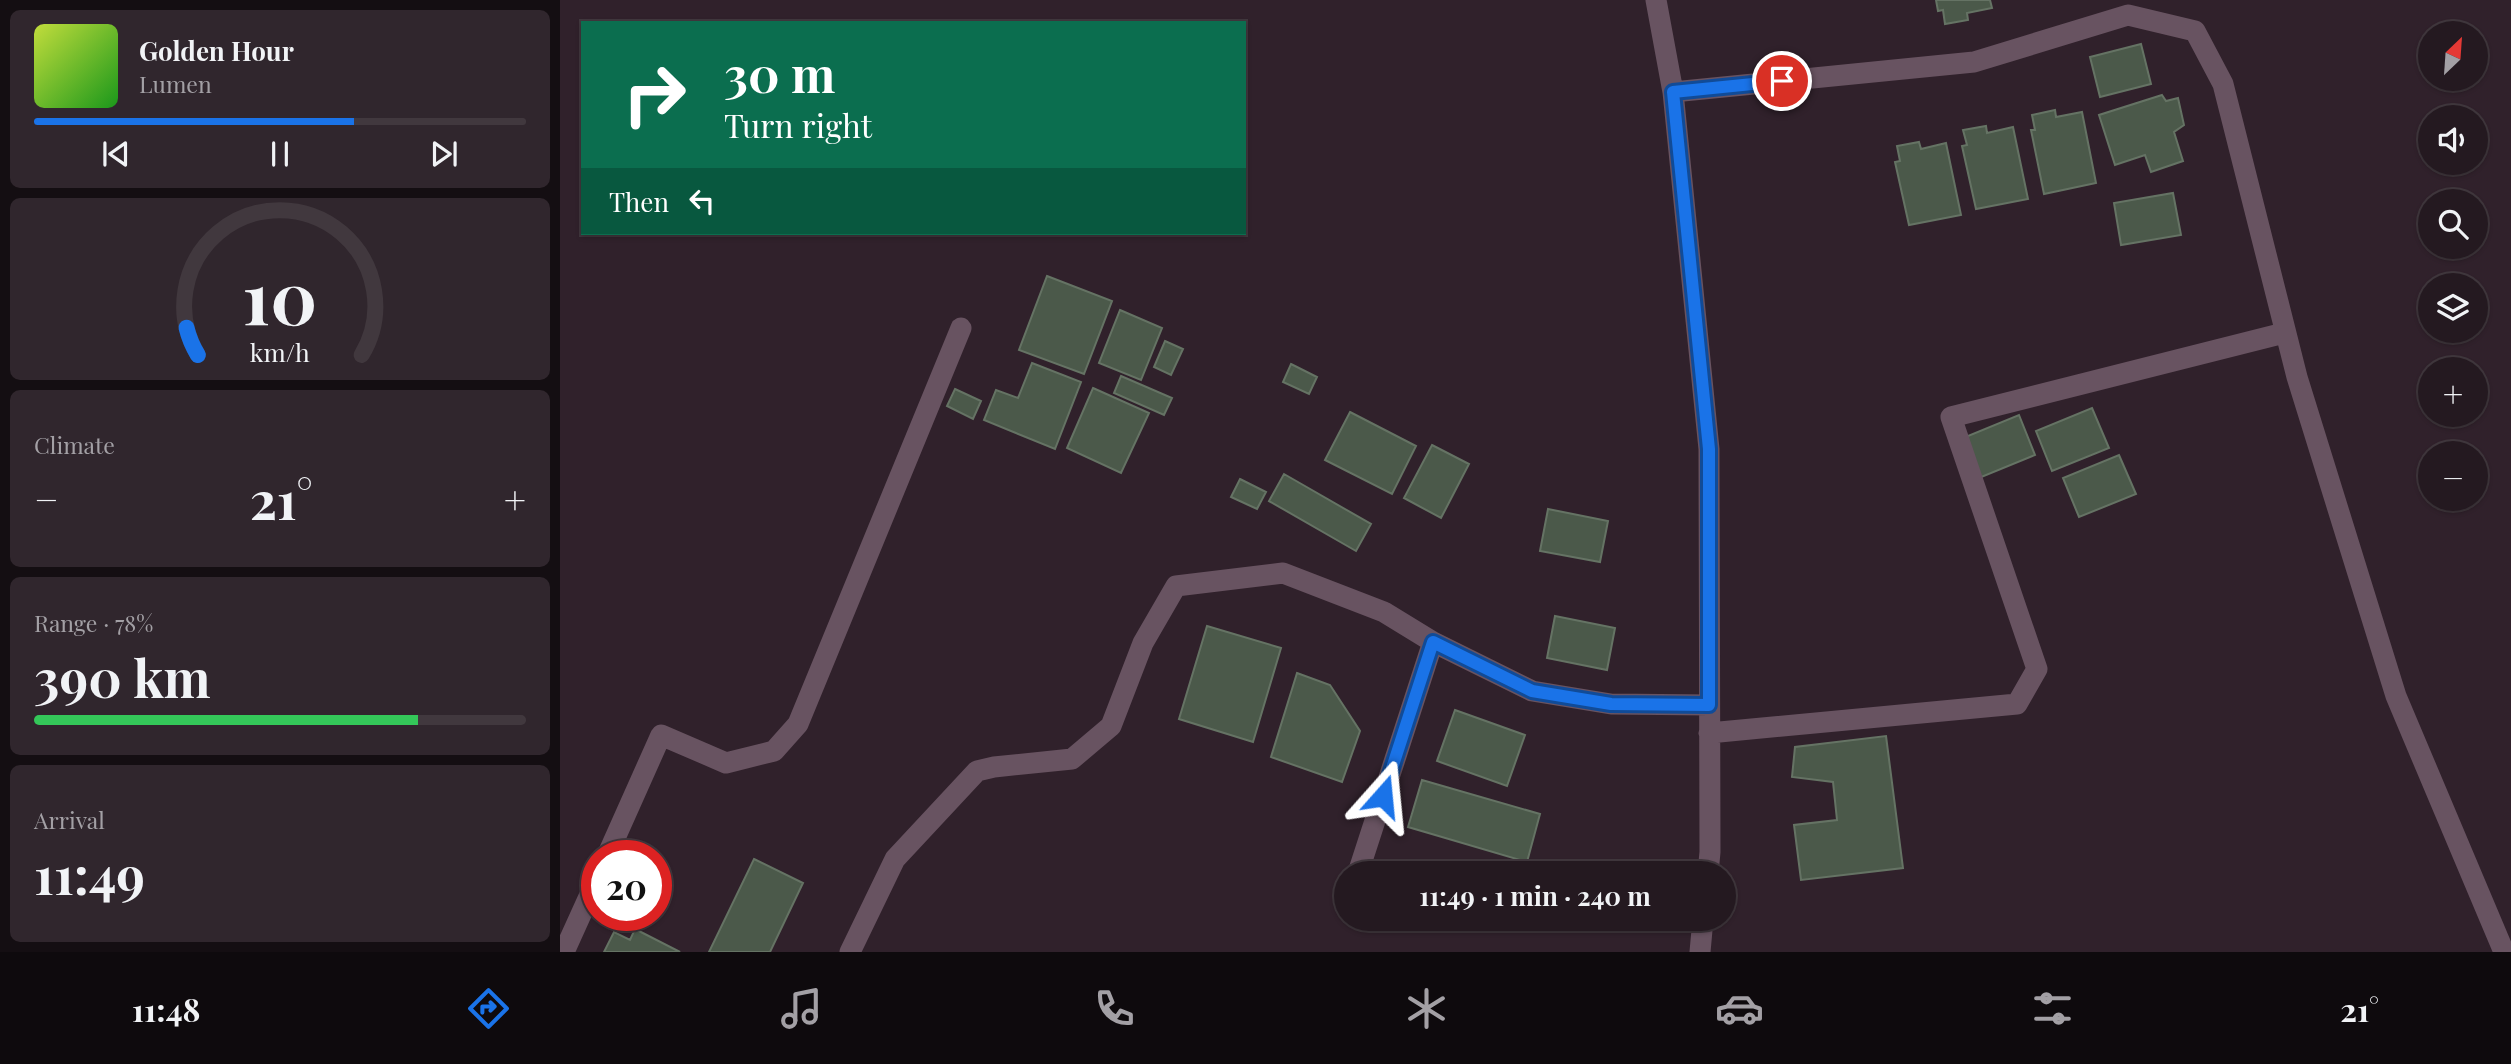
<!DOCTYPE html>
<meta charset="utf-8">
<style>
body{margin:0;font-family:"Playfair Display",serif;background:#30262d;color:#f1f3f6;height:100vh;display:flex;flex-direction:column;font-size:26px;white-space:nowrap}
*{box-sizing:border-box;margin:0}
p{font-size:23px;color:#a3a0a5}
.icon{flex:none;width:38px;height:38px;fill:none;stroke:currentColor;stroke-width:2;stroke-linecap:round;stroke-linejoin:round}
.map{position:relative;flex:1;overflow:hidden}
.details{display:flex;flex-direction:column;gap:10px;padding:10px;background:#140e12;width:560px}
.details>*{flex:none}
.top-card{position:absolute;left:21px;top:21px;width:665px;height:214px;border-radius:0px;box-shadow:0 2px 5px #0004,0 0 0 2px #41383e;background:#0b6e4f;color:#fff;overflow:hidden}
.needle{width:46px;rotate:25deg}
.buttons{position:absolute;left:1858px;top:21px;display:grid;gap:14px}
.buttons a{display:grid;place-items:center;width:70px;height:70px;border-radius:50%;background:#241920;box-shadow:0 2px 5px #0004,0 0 0 2px #41383e;font-size:35px}
.speed{position:absolute;left:21px;top:840px;display:flex;gap:14px;font-size:35px;font-weight:700;text-align:center}
.speed>*{display:grid;place-content:center;width:91px;height:91px;border-radius:50%;background:#241920;box-shadow:0 2px 5px #0004,0 0 0 2px #41383e;line-height:1}
.speed .limit{border:10px solid #d22;background:#fff;color:#111}
.pin{position:absolute;display:grid;place-items:center;width:60px;height:60px;color:#fff;margin:-30px;border:4px solid #fff;border-radius:50%;box-shadow:0 2px 7px #0007}
.me{position:absolute;width:77px;margin:-38px;rotate:18deg;stroke-linejoin:round;filter:drop-shadow(0 0 5px #0008)}
.turn{display:flex;align-items:center;gap:24px;height:147px;padding:0 28px;font-size:32px}
.turn .icon{width:91px;height:91px;stroke-width:2.5}
.turn b{display:block;font-size:49px;line-height:60px}
.then{display:flex;align-items:center;height:66px;padding:0 28px;background:#0003;gap:14px;font-size:26px}
.big{font-size:52px;font-weight:700;line-height:1.1}
.details .card{flex:1;display:flex;flex-direction:column;justify-content:center;gap:10px;min-width:0;padding:0 24px;border-radius:10px;background:#30262d}
.details .dial{align-items:center;gap:0}
.dial svg{height:182px;overflow:visible;fill:none;stroke:#41383e;stroke-width:7;stroke-linecap:round;text-anchor:middle}
.dial text{fill:#f1f3f6;stroke:none}
.song{display:flex;align-items:center;gap:21px}
.cover{width:84px;height:84px;border-radius:10px;background:linear-gradient(135deg,hsl(70 70% 55%),hsl(120 70% 35%))}
.played{height:7px;border-radius:4px;background:linear-gradient(90deg,#1a73e8 65%,#41383e 65%)}
.keys{display:flex;justify-content:space-around;direction:ltr}
.heat{display:flex;justify-content:space-between;align-items:center;font-size:38px;direction:ltr}
.charge{height:10px;border-radius:5px;background:linear-gradient(90deg,#34c759 78%,#41383e 0)}
.trip{position:absolute;left:774px;top:861px;width:402px;height:70px;border-radius:35px;background:#241920;box-shadow:0 2px 5px #0004,0 0 0 2px #41383e;font-weight:700;line-height:70px;text-align:center}
.tab-bar{display:flex;height:112px;justify-content:space-around;align-items:center;background:#0e0a0d;color:#a3a0a5}
.tab-bar .icon{width:49px;height:49px}
.tab-bar .current{color:#1a73e8}
.tab-bar b{font-size:32px;color:#f1f3f6}
main{display:flex;flex:1;min-height:0}
.map>svg:first-child{display:block}
</style>
<main>
<section class="details">
<div class="card">
<div class="song"><i class="cover"></i><div><b>Golden Hour</b><p>Lumen</p></div></div>
<div class="played"></div>
<div class="keys"><svg class="icon" aria-label="previous" viewBox="0 0 24 24"><path d="M18 5L8 12l10 7zM5 5v14"/></svg><svg class="icon" aria-label="pause" viewBox="0 0 24 24"><path d="M8 5v14M16 5v14"/></svg><svg class="icon" aria-label="next" viewBox="0 0 24 24"><path d="M6 5l10 7-10 7zM19 5v14"/></svg></div>
</div>
<div class="card dial"><svg viewBox="0 0 100 80">
<path d="M14 69A42 42 0 1 1 86 69"/>
<path d="M14 69A42 42 0 0 1 9 57" stroke="#1a73e8"/>
<text x="50" y="56" font-size="32" font-weight="700">10</text>
<text x="50" y="72" font-size="11">km/h</text>
</svg></div>
<div class="card"><p>Climate</p>
<div class="heat"><a>−</a><b class="big">21°</b><a>+</a></div>
</div>
<div class="card"><p>Range · 78%</p><b class="big">390 km</b><div class="charge"></div></div>
<div class="card"><p>Arrival</p><b class="big">11:49</b></div>
</section>
<div class="map">
<svg width="1951" height="952" viewBox="0 0 1951 952">
<rect width="100%" height="100%" fill="#30212b"/>
<!-- building -->
<path fill="#4b594a" stroke="#657364" stroke-width="2" d="M1376,0H1430L1432,8L1407,13L1408,20L1385,24L1383,10L1378,11Z
M1581,44L1591,84L1540,97L1530,57Z
M1602,95L1606,101L1618,98L1624,125L1614,132L1623,161L1591,172L1585,155L1555,165L1539,115Z
M1495,110L1496,117L1522,112L1536,183L1484,194L1471,130H1475L1472,115Z
M1426,126L1427,133L1453,127L1468,199L1416,209L1402,146L1407,145L1403,130Z
M1359,142L1361,149L1386,143L1401,215L1349,225L1335,162L1340,161L1337,146Z
M1613,193L1621,235L1561,245L1554,203Z
M487,276L552,301L524,374L459,350Z
M560,310L602,328L581,380L539,363Z
M605,341L623,349L611,375L594,367Z
M472,363L521,382L495,449L424,420L436,390L458,398Z
M731,364L757,377L749,394L723,382Z
M561,376L612,398L604,415L554,393Z
M533,388L589,413L561,473L507,448Z
M395,389L421,401L413,419L387,406Z
M1532,408L1549,448L1492,471L1476,431Z
M790,412L856,446L832,494L765,460Z
M1459,415L1475,455L1419,478L1403,438Z
M872,445L909,464L881,518L844,498Z
M1559,455L1576,494L1519,517L1503,478Z
M724,474L811,524L796,551L709,501Z
M680,479L706,492L697,509L671,497Z
M988,509L1048,521L1040,562L980,551Z
M995,616L1055,628L1047,670L987,658Z
M647,626L721,648L693,742L619,719Z
M737,673L770,685L800,731L782,782L711,757Z
M895,710L965,735L947,786L877,761Z
M1326,736L1343,868L1241,880L1234,825L1277,820L1273,782L1232,777L1235,747Z
M862,780L980,814L967,862L848,827Z
M194,859L243,883L210,952H149Z
M75,929L120,952H44L54,932L70,940Z"/>
<g fill="none" stroke-linecap="round" stroke-linejoin="round">
<!-- minor -->
<path stroke="#685361" stroke-width="21" d="M1096,0L1113,92L1149,449L1150,852L1148,873
M1113,92L1414,62L1568,15L1635,31L1663,84L1737,377L1836,696L1944,952
M1149,733L1457,704L1477,669L1391,417L1724,333
M47,856L101,735L166,763L214,751L238,724L401,328
M798,873L873,642
M4,952L37,879
M290,952L335,859L417,771L434,767L512,759L551,726L583,643L616,586L723,573L824,612L873,642L972,691L1051,704L1149,705
M1140,952L1143,919"/>
</g>
<g fill="none" stroke-linecap="round" stroke-linejoin="round">
<!-- route casing -->
<g stroke="#114b97" stroke-width="18">
<path id="route" d="M823,796L873,642L972,691L1051,704L1149,705V449L1113,92L1222,81"/>
</g>
<!-- route -->
<use href="#route" stroke="#1a73e8" stroke-width="12"/>
</g>
</svg>
<div class="buttons">
<a><svg class="needle" viewBox="-14 -14 28 28"><path d="M0-13l5 13h-10z" fill="#e53935"/><path d="M0 13l5-13h-10z" fill="#a3a0a5"/></svg></a>
<a><svg class="icon" aria-label="sound" viewBox="0 0 24 24"><path d="M4 9h4l5-4v14l-5-4H4zM17 9q2 3 0 6"/></svg></a>
<a><svg class="icon" aria-label="search" viewBox="0 0 24 24"><circle cx="10" cy="10" r="6"/><path d="M15 15l6 6"/></svg></a>
<a><svg class="icon" aria-label="layers" viewBox="0 0 24 24"><path d="M12 4l9 5-9 5-9-5zM3 14l9 5 9-5"/></svg></a>
<a>+</a>
<a>−</a>
</div>
<div class="speed"><div class="limit">20</div></div>
<div class="pin" style="left:1222px;top:81px;background:#d93025"><svg class="icon" aria-label="arrive" viewBox="0 0 24 24"><path d="M6 21V4h12l-3 4 3 4H6"/></svg></div>
<svg class="me" style="left:823px;top:796px" viewBox="-20 -20 40 40"><path d="M0-17L14 15 0 8-14 15z" fill="#1a73e8" stroke="#fff" stroke-width="4"/></svg>
<div class="trip">11:49 · 1 min · 240 m</div>
<div class="top-card">
<div class="turn"><svg class="icon" aria-label="right" viewBox="0 0 24 24"><path d="M7 20v-9h11M14 6l5 5-5 5"/></svg><div><b>30 m</b>Turn right</div></div>
<div class="then">Then<svg class="icon" aria-label="left" viewBox="0 0 24 24"><path d="M17 20v-9H6M10 6l-5 5 5 5"/></svg></div>
</div>
</div>
</main>
<nav class="tab-bar">
<b>11:48</b>
<svg class="icon current" aria-label="directions" viewBox="0 0 24 24"><path d="M12 3l9 9-9 9-9-9zM9 14v-3h6M13 9l2 2-2 2"/></svg>
<svg class="icon" aria-label="music" viewBox="0 0 24 24"><path d="M9 18V5l10-2v13"/><circle cx="6" cy="18" r="3"/><circle cx="16" cy="16" r="3"/></svg>
<svg class="icon" aria-label="phone" viewBox="0 0 24 24"><path d="M5 4h4l2 5-3 2q2 4 5 5l2-3 5 2v4C11 20 4 13 5 4z"/></svg>
<svg class="icon" aria-label="climate" viewBox="0 0 24 24"><path d="M12 3v18M4 7l16 10M4 17L20 7"/></svg>
<svg class="icon" aria-label="car" viewBox="0 0 24 24"><path d="M5 17H2v-5l4-1 3-4h7l3 4 3 1v5h-3M9 17h6M6 11h13"/><circle cx="7" cy="17" r="2"/><circle cx="17" cy="17" r="2"/></svg>
<svg class="icon" aria-label="filters" viewBox="0 0 24 24"><path d="M4 7h16M4 17h16"/><circle cx="9" cy="7" r="2"/><circle cx="15" cy="17" r="2"/></svg>
<b>21°</b>
</nav>
